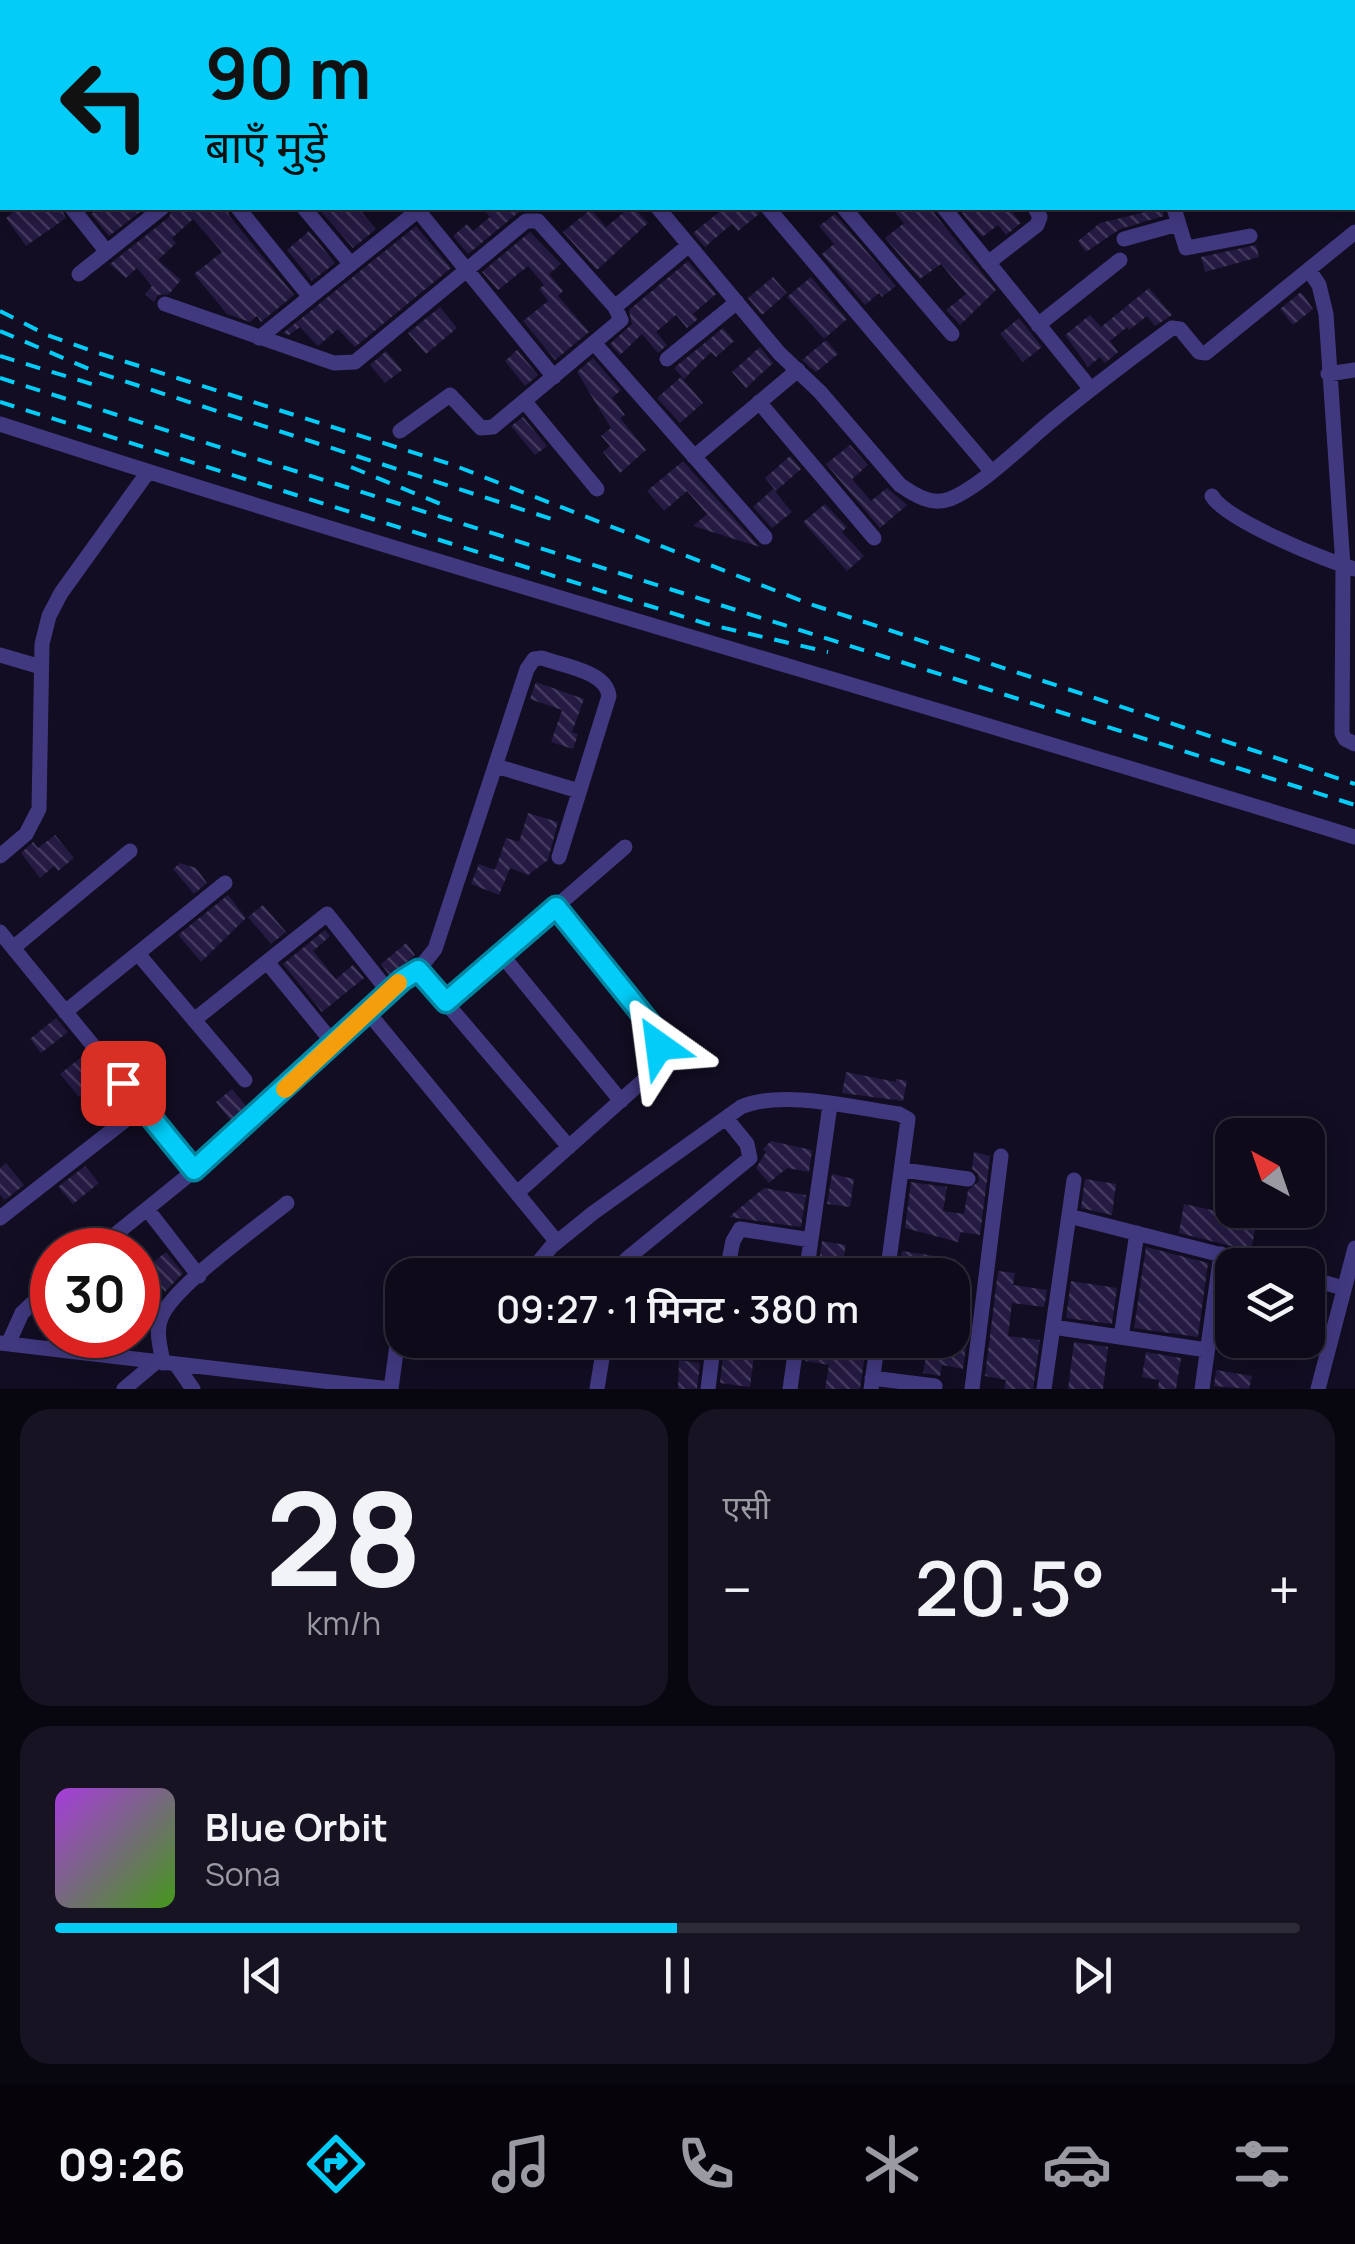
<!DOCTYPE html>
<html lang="hi">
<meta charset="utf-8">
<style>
body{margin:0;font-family:Manrope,"Noto Sans Devanagari",sans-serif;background:#171323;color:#f1f3f6;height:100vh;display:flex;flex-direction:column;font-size:38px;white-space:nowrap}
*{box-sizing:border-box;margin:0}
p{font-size:32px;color:#9b9aa2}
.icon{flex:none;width:55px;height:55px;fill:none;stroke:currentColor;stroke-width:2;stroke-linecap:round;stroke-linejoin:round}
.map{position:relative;height:1389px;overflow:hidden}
.sheet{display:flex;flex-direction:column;gap:20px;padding:20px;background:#08060e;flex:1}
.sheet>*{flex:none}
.top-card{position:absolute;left:0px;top:0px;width:1355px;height:210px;box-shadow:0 5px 25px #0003,0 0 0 2px #2e2b39;background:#02ccf7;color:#111;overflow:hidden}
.needle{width:65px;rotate:320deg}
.tools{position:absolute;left:1215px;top:1118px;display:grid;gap:20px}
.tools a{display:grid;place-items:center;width:110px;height:110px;border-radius:20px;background:#0e0a1a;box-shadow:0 5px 25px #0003,0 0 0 2px #2e2b39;font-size:50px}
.speed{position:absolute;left:30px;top:1228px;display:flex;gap:20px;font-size:50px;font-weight:700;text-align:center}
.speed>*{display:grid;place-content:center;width:130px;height:130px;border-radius:50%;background:#0e0a1a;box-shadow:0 5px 25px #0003,0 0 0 2px #2e2b39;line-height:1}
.speed .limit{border:15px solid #d22;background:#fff;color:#111}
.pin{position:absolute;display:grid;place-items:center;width:85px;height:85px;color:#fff;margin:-42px;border-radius:20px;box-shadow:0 5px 15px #0006}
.me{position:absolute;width:110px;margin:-55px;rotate:329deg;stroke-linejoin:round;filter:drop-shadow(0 0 8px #0008)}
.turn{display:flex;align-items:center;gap:35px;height:210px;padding:0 40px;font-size:45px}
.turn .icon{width:130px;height:130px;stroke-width:2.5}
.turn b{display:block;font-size:70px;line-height:85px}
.big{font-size:75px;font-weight:600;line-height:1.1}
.sheet .tile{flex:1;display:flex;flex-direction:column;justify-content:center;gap:15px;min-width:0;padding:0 35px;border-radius:30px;background:#171323}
.sheet .dial{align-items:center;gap:0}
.dial b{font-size:130px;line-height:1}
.song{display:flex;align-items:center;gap:30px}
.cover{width:120px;height:120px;border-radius:15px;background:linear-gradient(135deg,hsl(280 70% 55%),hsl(100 70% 35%))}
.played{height:10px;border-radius:5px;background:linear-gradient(90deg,#02ccf7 50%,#2e2b39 50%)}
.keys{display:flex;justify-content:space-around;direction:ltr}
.heat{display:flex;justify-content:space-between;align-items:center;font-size:55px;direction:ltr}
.sheet .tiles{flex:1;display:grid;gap:20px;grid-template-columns:1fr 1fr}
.tile:last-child{grid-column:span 2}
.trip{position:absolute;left:385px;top:1258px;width:585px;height:100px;border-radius:30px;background:#0e0a1a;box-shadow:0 5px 25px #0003,0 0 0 2px #2e2b39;font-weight:600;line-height:100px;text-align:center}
.tab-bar{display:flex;height:160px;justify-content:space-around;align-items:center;background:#06040a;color:#9b9aa2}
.tab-bar .icon{width:70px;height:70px}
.tab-bar .on{color:#02ccf7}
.tab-bar b{font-size:45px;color:#f1f3f6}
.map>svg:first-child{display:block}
</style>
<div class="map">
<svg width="1355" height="1389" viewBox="0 0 1355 1389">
<defs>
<pattern id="building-back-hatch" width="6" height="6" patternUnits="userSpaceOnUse" patternTransform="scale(2.5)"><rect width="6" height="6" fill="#251a42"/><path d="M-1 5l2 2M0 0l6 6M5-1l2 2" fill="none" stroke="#443a5e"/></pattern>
</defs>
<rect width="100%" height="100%" fill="#120d22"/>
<!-- building -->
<path fill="url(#building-back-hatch)" d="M18,208H61L66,218L26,246L6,218Z
M100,208H145L109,236L91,214Z
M173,208H227L229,215L294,295L261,322L257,316L250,322L227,314L194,274L222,252L193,219L172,238L176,243L158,260L181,280L169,294L158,295L154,302L145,294L152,286L137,268L126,278L110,264L169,217Z
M318,208H358L376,229L353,248Z
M482,208H535L519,212L468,254L453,236L467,224L473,231L490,217Z
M629,208H634L648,223L597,270L563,232L591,209L606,227Z
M724,208H757L759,214L738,231L732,224L705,247L693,233Z
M902,208H930L996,290L960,325L946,310L966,294L941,264L920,279L885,238L904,223L895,213Z
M968,208H1009L1021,223L1006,235L998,225L982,237L962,213Z
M1162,208L1164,216L1120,229L1086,252L1078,241L1100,223Z
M835,214L896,286L882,297L879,293L865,305L822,254L834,244L819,226Z
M416,226L451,268L355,347L338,329L318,346L300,327L289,335L283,333Z
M309,231L335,263L312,281L287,250Z
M530,232L561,264L549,274L563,291L558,296L589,332L555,360L523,321L548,301L539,289L544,285L528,266L498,290L482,272Z
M1256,245L1259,257L1205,272L1201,257Z
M688,261L716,294L693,314L698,319L687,328L676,315L656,332L667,345L658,353L642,334L620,355L610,344L632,324L629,310Z
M773,277L787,293L762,315L748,298Z
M811,277L847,319L824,339L787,297Z
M1149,288L1172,315L1155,326L1147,316L1129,330L1127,327L1110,341L1118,352L1105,363L1100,357L1088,367L1065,335L1090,315L1101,327Z
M1301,292L1313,309L1293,325L1280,309Z
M440,307L457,328L426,354L408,333Z
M1019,318L1042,347L1023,362L1000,334Z
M723,328L734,341L716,357L711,352L684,379L674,368Z
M826,340L838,354L816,372L802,360Z
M760,347L773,363L746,388L732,372Z
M517,350L538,375L525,386L505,361Z
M386,351L402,370L385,383L370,365Z
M593,358L621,390L612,398L625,415L620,418L646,450L620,473L603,452L610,446L601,436L611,428L577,372Z
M681,377L703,403L680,423L657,398Z
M523,417L547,446L535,455L511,426Z
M850,445L868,465L852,479L871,501L887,488L907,505L880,528L826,464Z
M790,456L801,469L776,491L765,478Z
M683,461L757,544L760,547L693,526L707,514L687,491L664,511L647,491Z
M773,489L792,512L772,528L753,507Z
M825,504L847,527L842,532L864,556L847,571L803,522Z
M536,682L584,699L572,732L578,734L573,749L551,742L562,710L530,699Z
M528,813L558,822L548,860L528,875L510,868L499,895L471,884L479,864L495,870L506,838L519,842Z
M55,835L74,858L58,871L54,866L40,878L21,853L33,842L38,848Z
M180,863L196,868L207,883L194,894L173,869Z
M228,895L246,918L201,962L178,935Z
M263,905L286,932L271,944L248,917Z
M325,930L330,936L313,951L336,979L353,965L364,978L322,1012L283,964Z
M406,943L415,955L390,976L381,964Z
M56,1018L68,1032L41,1053L30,1039Z
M85,1054L127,1105L110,1118L87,1090L79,1097L60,1074Z
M846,1072L896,1082V1079L907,1081L903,1101L842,1093Z
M232,1089L247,1107L231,1121L216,1102Z
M771,1141L812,1150L809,1172L787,1168L769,1183L756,1168L766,1152L763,1149Z
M974,1152L990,1156L980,1235L961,1232L958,1242L905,1228L911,1182L947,1187L943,1211L964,1214L968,1190L979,1181L978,1174L972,1169Z
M6,1163L24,1185L5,1200L0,1195V1168Z
M85,1166L99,1183L73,1204L58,1187Z
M832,1174L854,1179L850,1207L827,1204Z
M1085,1179L1116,1184L1112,1215L1081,1208Z
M764,1188L806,1195L801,1227L729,1217Z
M1184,1204L1257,1220L1251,1251L1179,1233Z
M822,1241L846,1245L842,1266L862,1269V1275H817Z
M1146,1247L1208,1263L1198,1337L1134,1328Z
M902,1251L956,1259L953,1275L898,1274Z
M166,1252L183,1273L165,1292L146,1268Z
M998,1271L1015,1273L1013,1285L1047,1290L1044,1307L1012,1303L1008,1336L1040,1340L1033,1389H1004L1006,1380L985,1376Z
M1071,1281L1117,1288L1112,1324L1066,1318Z
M725,1340H756L750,1387L720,1383Z
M834,1340H867L860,1389H825L829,1365L805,1361L808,1345L832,1348Z
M929,1340H944V1344L966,1347L963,1369L942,1365L940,1376L923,1373Z
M1074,1342L1108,1347L1103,1389H1068Z
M1146,1352L1181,1358L1176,1389H1158L1159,1380L1142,1377Z
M679,1360L700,1363L697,1389H678Z
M1216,1370L1252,1376L1249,1389L1214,1386Z"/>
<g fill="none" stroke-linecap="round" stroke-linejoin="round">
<!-- street -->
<path stroke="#413980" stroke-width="15" d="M51,0L53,2
M484,0L486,2
M598,0L600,2
M675,0L677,2
M773,0L775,2
M375,1L376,0
M126,2L129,0
M653,2L656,0
M72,208L107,252
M238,208L310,297
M304,208L350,263
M416,208L554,377
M658,208L779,353L820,392L900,485C915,495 931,506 950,499C980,487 1023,445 1049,423C1089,390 1130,359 1172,328L1180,329L1199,352L1206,353L1355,232
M768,208L991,471
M844,208L952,334
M944,208L1090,388
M1174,208L1186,248L1250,236
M1124,239L1178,224
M988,263L1037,225L1040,217L1035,208
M1309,270L1319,285L1326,314L1343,566L1342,733L1345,739L1355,744
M79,274L162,208
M165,304L334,363L355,362L526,221H538L615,307L621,320L493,427L481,428L450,395L400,431
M615,307L689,245
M1038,325L1120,260
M259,338L421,208
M595,344L765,537
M667,359L737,302
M1328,374L1355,370
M525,402L597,489
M759,402L874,538
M0,424C449,570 904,697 1355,837
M694,457L798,370
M1212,496C1226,520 1326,561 1355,569
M0,655L41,667
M496,766L579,791
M0,856L26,834L39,809L42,644L49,616L61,593L148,472
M0,932L195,1170
M13,948L130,851
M501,954L621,1101
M139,955L245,1080
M267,962L334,1044
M418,970L569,1147
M446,1002L625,847
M367,1011L557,1242
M65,1012L225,883
M194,1020L327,914L388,991
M903,1170L968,1179
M517,1193L655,1070L659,1047L655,1031L556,907
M147,1209L199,1276
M1069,1216L1261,1265
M0,1218L142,1107
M96,1250L195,1170L388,991L418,970L435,949L527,669L534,659L542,658C563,666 606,671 609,696L559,857
M528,1275L551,1247L593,1213L741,1107C782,1089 855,1108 899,1114L908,1119L887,1275
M615,1275L618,1267L629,1257L750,1158L747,1144L726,1118
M726,1275L733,1241L740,1229L811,1240
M806,1275L830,1105
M1308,1278L1343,1288
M1053,1327L1207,1350
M1121,1337L1137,1233
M0,1343L390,1389
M8,1344L22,1313L52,1285
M163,1363C161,1349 155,1332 161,1318C172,1287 258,1227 287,1203
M177,1366L193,1389
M872,1378L935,1386
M124,1389L156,1362
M391,1389L402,1308
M597,1389L605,1340
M708,1389L714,1340
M790,1389L797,1340
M871,1389L878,1340
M972,1389L1001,1156
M1044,1389L1074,1180
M1202,1389L1221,1254
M1318,1389L1355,1248"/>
<!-- secondary -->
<path stroke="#7566fe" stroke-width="22" d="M244,2L247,0
M0,119L2,122"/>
<!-- rail -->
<path stroke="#02ccf7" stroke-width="4" stroke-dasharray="15 12" stroke-linecap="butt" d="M0,311L47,335L101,354L453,465L810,604L1355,784
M0,331L96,372L558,521
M0,356L98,386
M0,378L1355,805
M0,402L707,624L828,652
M351,467L443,505"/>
</g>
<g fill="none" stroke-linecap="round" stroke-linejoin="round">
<!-- route casing -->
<g stroke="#0185a1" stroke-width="25">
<path id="route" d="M123,1083L194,1170L402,980L418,970L446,1002L556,907L655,1030L659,1046"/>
</g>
<!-- route -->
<use href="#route" stroke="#02ccf7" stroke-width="18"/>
<!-- slow -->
<path stroke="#f59e0b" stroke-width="18" d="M285,1089L398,983"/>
</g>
</svg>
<div class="tools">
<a><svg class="needle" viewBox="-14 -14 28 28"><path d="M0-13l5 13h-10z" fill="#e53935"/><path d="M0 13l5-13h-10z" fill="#9b9aa2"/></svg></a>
<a><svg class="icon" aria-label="layers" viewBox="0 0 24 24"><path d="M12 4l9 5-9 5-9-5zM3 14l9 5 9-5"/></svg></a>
</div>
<div class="speed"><div class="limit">30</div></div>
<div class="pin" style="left:123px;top:1083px;background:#d93025"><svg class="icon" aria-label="arrive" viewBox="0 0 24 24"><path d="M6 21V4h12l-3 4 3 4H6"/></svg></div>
<svg class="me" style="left:659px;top:1046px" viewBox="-20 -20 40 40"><path d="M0-17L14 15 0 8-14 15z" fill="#02ccf7" stroke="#fff" stroke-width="4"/></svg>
<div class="trip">09:27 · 1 मिनट · 380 m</div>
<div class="top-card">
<div class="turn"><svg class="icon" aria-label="left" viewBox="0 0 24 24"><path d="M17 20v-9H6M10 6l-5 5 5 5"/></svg><div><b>90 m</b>बाएँ मुड़ें</div></div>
</div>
</div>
<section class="sheet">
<div class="tiles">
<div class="tile dial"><b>28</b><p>km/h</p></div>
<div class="tile"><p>एसी</p>
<div class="heat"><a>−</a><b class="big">20.5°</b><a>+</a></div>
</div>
<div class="tile">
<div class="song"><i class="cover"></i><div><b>Blue Orbit</b><p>Sona</p></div></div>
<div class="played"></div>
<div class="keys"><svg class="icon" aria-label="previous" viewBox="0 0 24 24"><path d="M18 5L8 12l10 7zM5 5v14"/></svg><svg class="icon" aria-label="pause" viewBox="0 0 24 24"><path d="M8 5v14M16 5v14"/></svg><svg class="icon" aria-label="next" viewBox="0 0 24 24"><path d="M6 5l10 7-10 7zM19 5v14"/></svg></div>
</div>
</div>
</section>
<nav class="tab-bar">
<b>09:26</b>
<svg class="icon on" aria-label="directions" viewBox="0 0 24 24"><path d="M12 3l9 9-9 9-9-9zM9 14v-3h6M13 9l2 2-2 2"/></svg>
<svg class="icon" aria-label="music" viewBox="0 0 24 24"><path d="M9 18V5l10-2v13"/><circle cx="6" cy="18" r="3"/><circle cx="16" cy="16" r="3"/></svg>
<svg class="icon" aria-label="phone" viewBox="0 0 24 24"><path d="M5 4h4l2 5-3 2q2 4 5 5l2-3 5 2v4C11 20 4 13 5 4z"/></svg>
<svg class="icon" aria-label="climate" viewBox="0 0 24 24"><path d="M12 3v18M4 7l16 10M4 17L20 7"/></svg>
<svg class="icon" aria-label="car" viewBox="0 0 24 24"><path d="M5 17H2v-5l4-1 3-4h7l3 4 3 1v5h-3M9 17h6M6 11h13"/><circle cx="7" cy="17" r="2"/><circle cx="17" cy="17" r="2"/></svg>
<svg class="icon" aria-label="filters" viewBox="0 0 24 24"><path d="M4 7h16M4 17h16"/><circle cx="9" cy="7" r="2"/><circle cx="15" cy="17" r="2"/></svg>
</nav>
